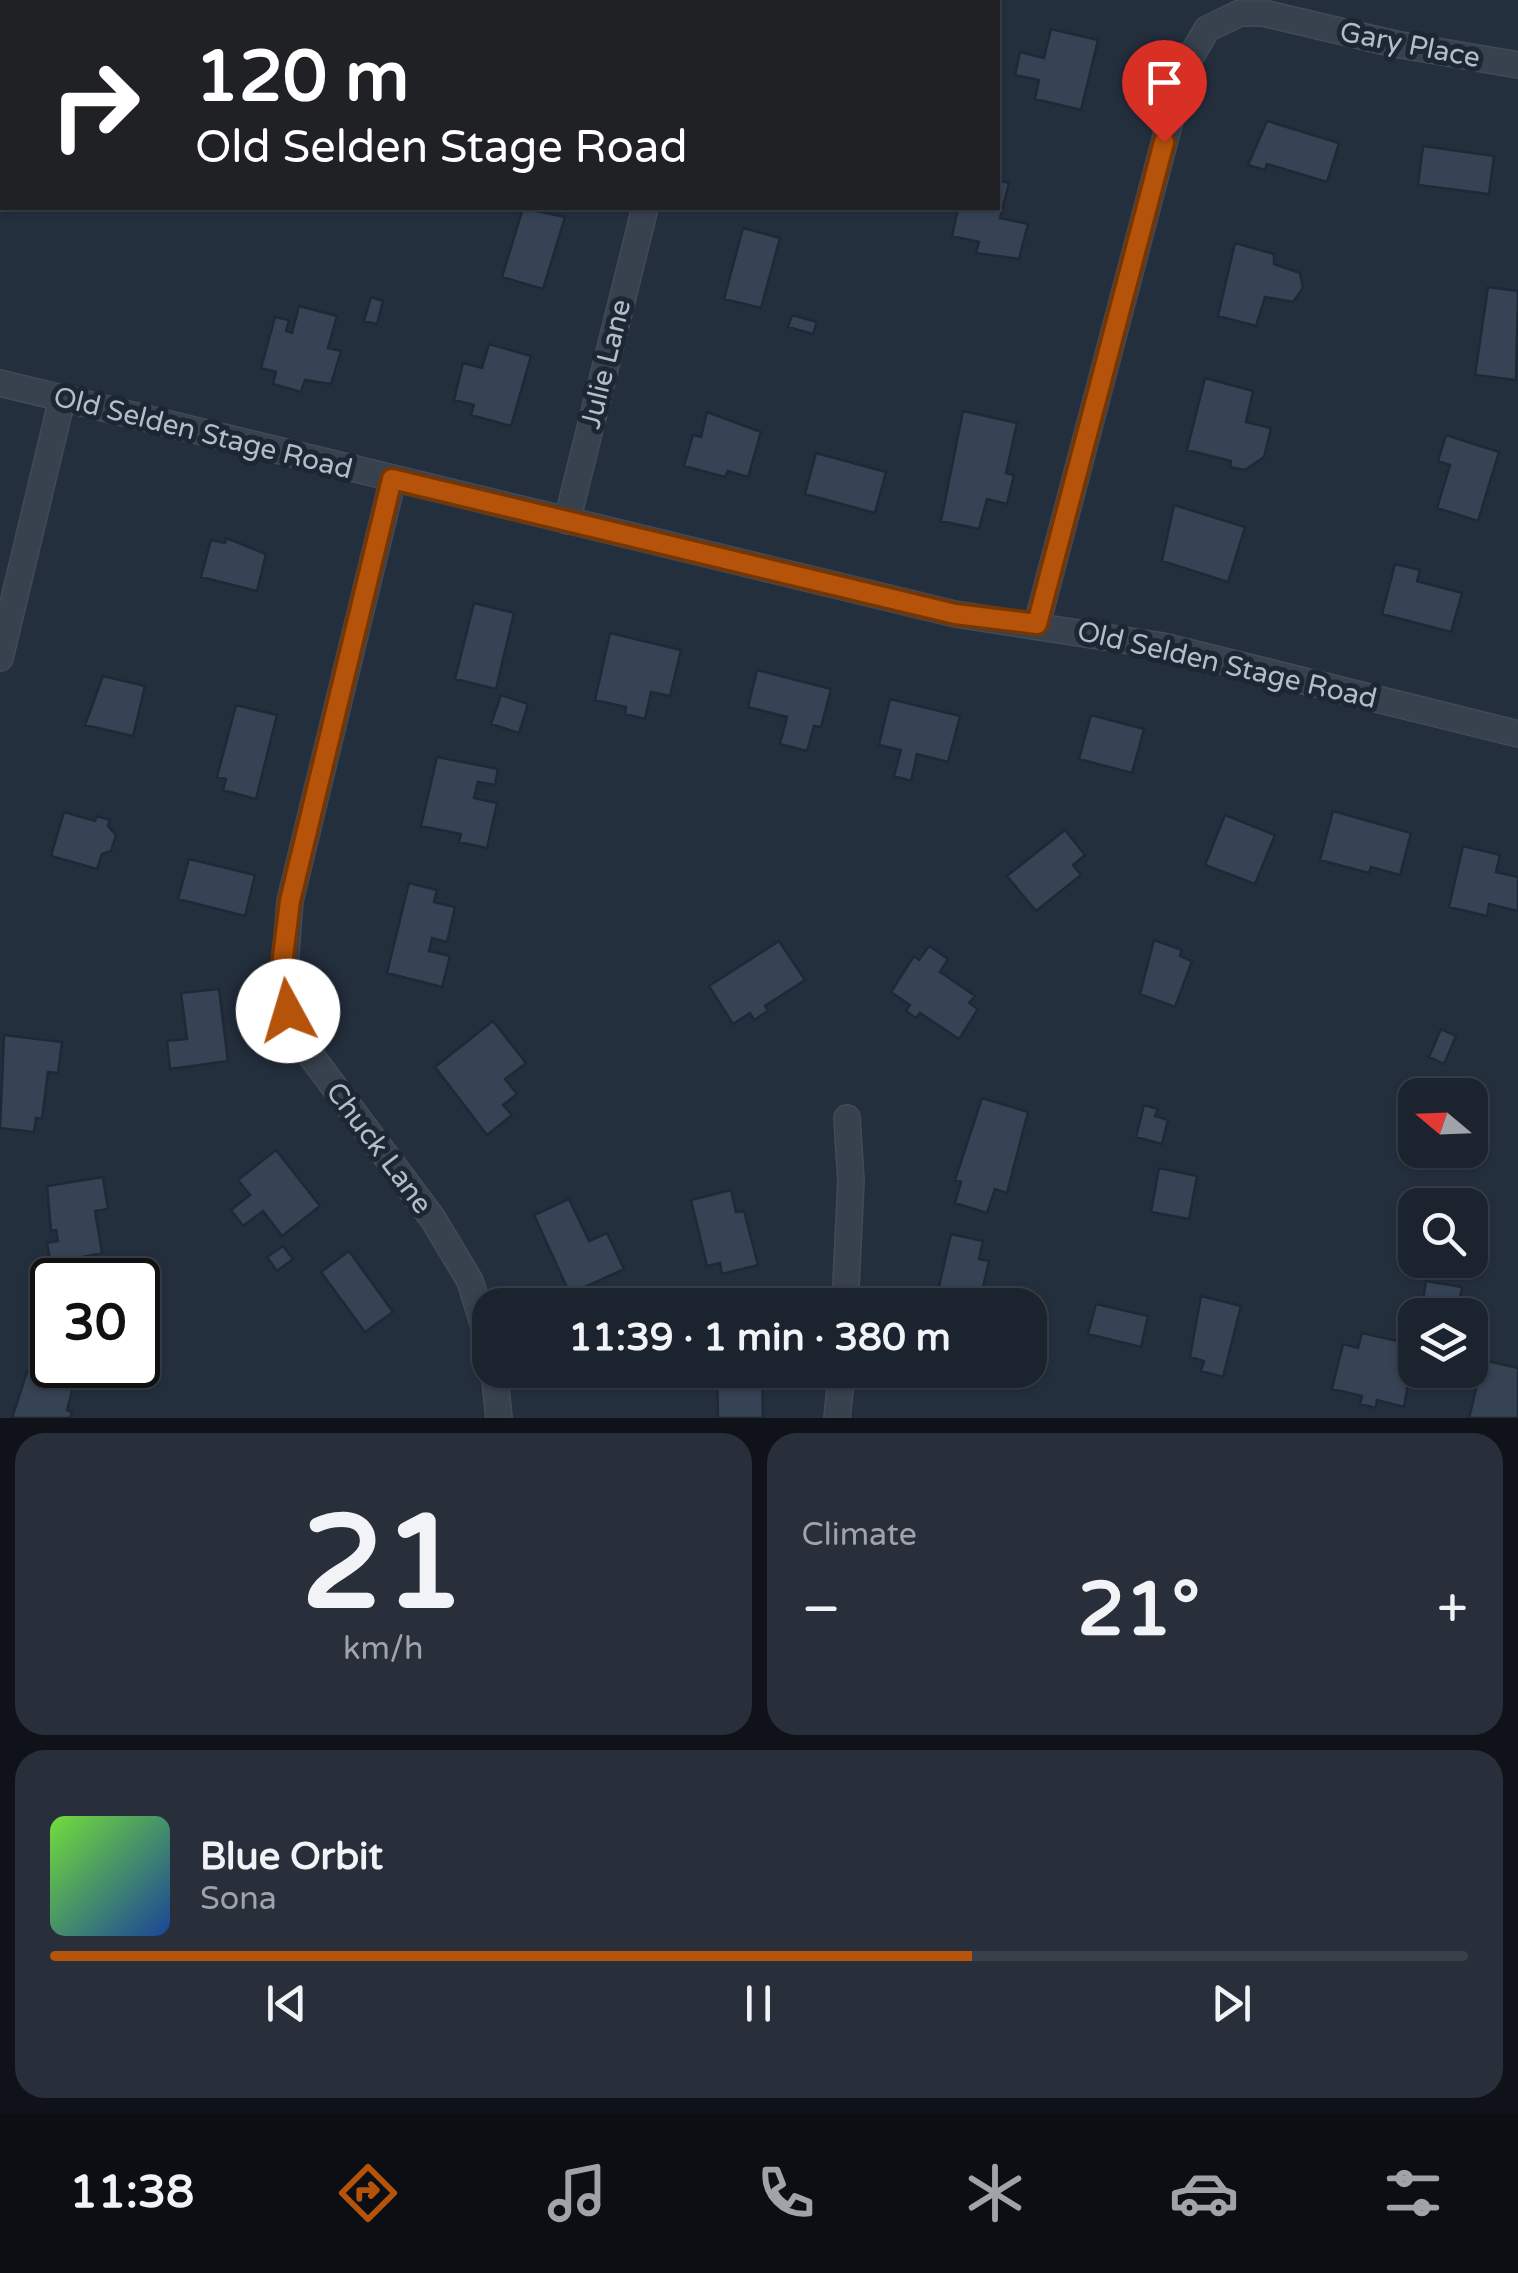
<!DOCTYPE html>
<meta charset="utf-8">
<style>
body{margin:0;font-family:"Varela Round",sans-serif;background:#282f3a;color:#f1f3f6;height:100vh;display:flex;flex-direction:column;font-size:38px;white-space:nowrap}
*{box-sizing:border-box;margin:0}
p{font-size:32px;color:#a0a4aa}
.icon{flex:none;width:55px;height:55px;fill:none;stroke:currentColor;stroke-width:2;stroke-linecap:round;stroke-linejoin:round}
.map{position:relative;height:1418px;overflow:hidden}
.details{display:flex;flex-direction:column;gap:15px;padding:15px;background:#0f1319;flex:1}
.details>*{flex:none}
.hud{position:absolute;left:0px;top:0px;width:1000px;height:210px;box-shadow:0 2px 8px #0004,0 0 0 2px #39404a;background:#202124;color:#fff;overflow:hidden}
.needle{width:65px;rotate:289deg}
.tools{position:absolute;left:1398px;top:1078px;display:grid;gap:20px}
.tools a{display:grid;place-items:center;width:90px;height:90px;border-radius:20px;background:#1b232e;box-shadow:0 2px 8px #0004,0 0 0 2px #39404a;font-size:50px}
.speed{position:absolute;left:30px;top:1258px;display:flex;gap:20px;font-size:50px;font-weight:700;text-align:center}
.speed>*{display:grid;place-content:center;width:130px;height:130px;border-radius:50%;background:#1b232e;box-shadow:0 2px 8px #0004,0 0 0 2px #39404a;line-height:1}
.speed .limit{border:5px solid #111;border-radius:15px;background:#fff;color:#111}
.pin{position:absolute;display:grid;place-items:center;width:85px;height:85px;color:#fff;margin:-102px -42px;border-radius:50% 50% 50% 0;rotate:-45deg;box-shadow:0 0 10px #0007}
.pin .icon{rotate:45deg}
.me{position:absolute;width:110px;margin:-55px;rotate:354deg;stroke-linejoin:round;filter:drop-shadow(0 0 8px #0008)}
.turn{display:flex;align-items:center;gap:35px;height:210px;padding:0 30px;font-size:45px}
.turn .icon{width:130px;height:130px;stroke-width:2.5}
.turn b{display:block;font-size:70px;line-height:85px}
.big{font-size:75px;font-weight:700;line-height:1.1}
.details .widget{flex:1;display:flex;flex-direction:column;justify-content:center;gap:15px;min-width:0;padding:0 35px;border-radius:30px;background:#282f3a}
.details .dial{align-items:center;gap:0}
.dial b{font-size:130px;line-height:1}
.song{display:flex;align-items:center;gap:30px}
.cover{width:120px;height:120px;border-radius:15px;background:linear-gradient(135deg,hsl(100 70% 55%),hsl(220 70% 35%))}
.played{height:10px;border-radius:5px;background:linear-gradient(90deg,#b45309 65%,#39404a 65%)}
.keys{display:flex;justify-content:space-around;direction:ltr}
.heat{display:flex;justify-content:space-between;align-items:center;font-size:55px;direction:ltr}
.details .tiles{flex:1;display:grid;gap:15px;grid-template-columns:1fr 1fr}
.widget:last-child{grid-column:span 2}
.trip{position:absolute;left:472px;top:1288px;width:575px;height:100px;border-radius:30px;background:#1b232e;box-shadow:0 2px 8px #0004,0 0 0 2px #39404a;font-weight:700;line-height:100px;text-align:center}
.tab-bar{display:flex;height:160px;justify-content:space-around;align-items:center;background:#0b0e12;color:#a0a4aa}
.tab-bar .icon{width:70px;height:70px}
.tab-bar .selected{color:#b45309}
.tab-bar b{font-size:45px;color:#f1f3f6}
.map>svg:first-child{display:block}
</style>
<div class="map">
<svg width="1518" height="1418" viewBox="0 0 1518 1418">
<rect width="100%" height="100%" fill="#242f3e"/>
<!-- building -->
<path fill="#364354" stroke="#1f2835" stroke-width="2.5" d="M1051,29L1098,40L1081,110L1035,99L1039,80L1015,75L1020,52L1044,58Z
M1267,121L1339,143L1327,182L1267,164L1265,170L1248,165Z
M1423,146L1494,156L1489,194L1418,185Z
M998,180L1009,183L1000,218L1028,224L1019,259L976,253L979,242L952,236L958,208H998Z
M523,208L565,217L543,289L502,277Z
M743,228L780,238L761,308L724,299Z
M1235,243L1274,254V264L1300,273L1303,288L1293,302L1265,297L1256,326L1218,316Z
M1488,287L1518,291L1516,380L1475,375Z
M371,297L383,301L377,324L364,321Z
M299,306L337,316L328,348L341,351L331,384L305,380L301,392L273,384L276,372L261,368L275,317L289,320L286,331L292,333Z
M792,315L817,322L813,334L788,327Z
M489,344L531,356L511,426L471,415L474,405L454,400L463,363L482,368Z
M1205,378L1253,391L1246,422L1271,428L1264,457L1245,470L1230,467L1231,461L1187,450Z
M963,411L1017,423L1006,473L1014,475L1007,504L987,499L979,529L941,521Z
M707,412L761,432L748,477L728,471L725,477L684,466L693,435L701,437Z
M1446,435L1499,452L1478,521L1437,508L1450,465L1438,461Z
M816,453L886,472L875,513L805,494Z
M1174,505L1245,527L1228,582L1162,561Z
M226,538L266,554L257,591L201,577L211,540L225,543Z
M1395,564L1420,570L1417,581L1462,593L1451,632L1382,614Z
M474,603L514,613L496,689L455,679Z
M610,633L681,650L670,696L651,692L645,719L625,714L626,707L595,700Z
M757,670L831,689L821,727L814,726L807,751L780,744L787,717L748,707Z
M103,676L145,686L133,736L85,725Z
M501,695L528,704L519,733L491,724Z
M890,699L960,716L948,762L917,754L911,781L894,776L901,750L879,745Z
M236,705L277,715L256,799L223,790L226,779L217,777Z
M1091,715L1144,729L1132,773L1079,759Z
M437,757L498,769L495,785L478,782L474,798L497,803L487,848L459,842L461,834L421,826Z
M1333,811L1411,833L1400,875L1371,867L1369,873L1320,860Z
M64,812L95,821L97,816L110,820L108,826L116,835L111,851L102,854L97,869L51,856Z
M1225,815L1275,835L1255,884L1205,865Z
M1065,830L1085,855L1073,865L1081,875L1036,911L1007,876Z
M1463,846L1500,855L1496,872L1518,877V911L1489,904L1487,916L1449,907Z
M189,859L255,875L245,916L178,899Z
M409,883L437,890L434,902L455,907L447,942L432,938L429,951L450,956L442,987L387,973Z
M1154,940L1182,950L1180,956L1192,961L1175,1007L1140,994Z
M779,941L805,980L765,1006L768,1011L754,1020L750,1013L733,1024L709,986Z
M929,946L948,959L940,972L975,996L969,1003L978,1009L959,1039L920,1013L916,1018L906,1011L910,1005L891,992L914,956L919,960Z
M219,989L228,1061L170,1069L167,1041L187,1039L181,993Z
M493,1021L526,1063L505,1079L517,1094L503,1105L512,1115L487,1135L435,1067Z
M1441,1029L1456,1036L1444,1064L1429,1057Z
M4,1035L62,1042L58,1073L48,1072L42,1119L36,1118L34,1132L0,1128Z
M982,1098L1028,1112L1007,1193L995,1189L987,1213L955,1203L961,1182L955,1180Z
M1144,1105L1158,1109L1155,1116L1168,1120L1162,1144L1136,1137Z
M276,1150L320,1206L282,1236L263,1211L243,1226L231,1210L250,1195L238,1180Z
M1159,1168L1197,1176L1189,1219L1151,1212Z
M103,1177L108,1209L95,1211L102,1253L83,1257L84,1267L52,1272L47,1243L58,1241L56,1230L51,1231L47,1186Z
M731,1190L736,1212L744,1211L758,1265L722,1274L720,1263L707,1266L691,1200Z
M569,1199L589,1241L607,1233L624,1269L570,1294L534,1215Z
M951,1234L983,1241L979,1259L989,1261L979,1305L935,1304Z
M283,1246L293,1259L277,1271L267,1257Z
M349,1251L393,1312L365,1332L321,1272Z
M1426,1281L1462,1287L1457,1315L1421,1312Z
M1201,1296L1241,1306L1223,1377L1201,1371L1204,1361L1190,1357Z
M1096,1304L1148,1316L1141,1347L1088,1334Z
M1362,1333L1415,1345L1404,1407L1377,1400L1376,1408L1360,1404L1362,1396L1332,1389L1343,1344L1358,1348Z
M37,1341L52,1345V1365H79L67,1410L72,1412L70,1418H12Z
M1483,1360L1518,1368V1418H1469Z
M717,1370H762L763,1418H718Z"/>
<g fill="none" stroke-linecap="round" stroke-linejoin="round">
<!-- street casing -->
<g stroke="#414a57" stroke-width="28">
<path id="street" d="M696,2V0
M0,383L955,614L1163,646L1518,734
M393,479L290,901L283,988L306,1049L433,1219L470,1281L490,1346
M567,521L645,208
M1037,624L1184,68L1207,29L1240,13H1263L1395,44L1518,65
M0,658L62,399
M845,1305L851,1181L847,1118
M494,1370L499,1418
M837,1418L842,1370"/>
</g>
<!-- street -->
<use href="#street" stroke="#38414e" stroke-width="25"/>
</g>
<g fill="none" stroke-linecap="round" stroke-linejoin="round">
<!-- route casing -->
<g stroke="#753606" stroke-width="25">
<path id="route" d="M288,1011L283,957L290,901L392,479L955,614L1037,624L1164,142"/>
</g>
<!-- route -->
<use href="#route" stroke="#b45309" stroke-width="18"/>
</g>
<g text-anchor="middle" dominant-baseline="central" stroke-width="10" stroke-linejoin="round" paint-order="stroke">
<!-- street labels -->
<g font-size="28" fill="#b4bcc9" stroke="#1d2633">
<text transform="translate(1410 45) rotate(11)">Gary Place</text>
<text transform="translate(606 364) rotate(-76)">Julie Lane</text>
<text transform="translate(203 433) rotate(14)">Old Selden Stage Road</text>
<text transform="translate(1227 665) rotate(13)">Old Selden Stage Road</text>
<text transform="translate(379 1148) rotate(53)">Chuck Lane</text>
</g>
</g>
</svg>
<div class="tools">
<a><svg class="needle" viewBox="-14 -14 28 28"><path d="M0-13l5 13h-10z" fill="#e53935"/><path d="M0 13l5-13h-10z" fill="#a0a4aa"/></svg></a>
<a><svg class="icon" aria-label="search" viewBox="0 0 24 24"><circle cx="10" cy="10" r="6"/><path d="M15 15l6 6"/></svg></a>
<a><svg class="icon" aria-label="layers" viewBox="0 0 24 24"><path d="M12 4l9 5-9 5-9-5zM3 14l9 5 9-5"/></svg></a>
</div>
<div class="speed"><div class="limit">30</div></div>
<div class="pin" style="left:1164px;top:142px;background:#d93025"><svg class="icon" aria-label="arrive" viewBox="0 0 24 24"><path d="M6 21V4h12l-3 4 3 4H6"/></svg></div>
<svg class="me" style="left:288px;top:1011px" viewBox="-20 -20 40 40"><circle r="19" fill="#fff"/><path d="M0-13L10 11 0 6-10 11z" fill="#b45309"/></svg>
<div class="trip">11:39 · 1 min · 380 m</div>
<div class="hud">
<div class="turn"><svg class="icon" aria-label="right" viewBox="0 0 24 24"><path d="M7 20v-9h11M14 6l5 5-5 5"/></svg><div><b>120 m</b>Old Selden Stage Road</div></div>
</div>
</div>
<section class="details">
<div class="tiles">
<div class="widget dial"><b>21</b><p>km/h</p></div>
<div class="widget"><p>Climate</p>
<div class="heat"><a>−</a><b class="big">21°</b><a>+</a></div>
</div>
<div class="widget">
<div class="song"><i class="cover"></i><div><b>Blue Orbit</b><p>Sona</p></div></div>
<div class="played"></div>
<div class="keys"><svg class="icon" aria-label="previous" viewBox="0 0 24 24"><path d="M18 5L8 12l10 7zM5 5v14"/></svg><svg class="icon" aria-label="pause" viewBox="0 0 24 24"><path d="M8 5v14M16 5v14"/></svg><svg class="icon" aria-label="next" viewBox="0 0 24 24"><path d="M6 5l10 7-10 7zM19 5v14"/></svg></div>
</div>
</div>
</section>
<nav class="tab-bar">
<b>11:38</b>
<svg class="icon selected" aria-label="directions" viewBox="0 0 24 24"><path d="M12 3l9 9-9 9-9-9zM9 14v-3h6M13 9l2 2-2 2"/></svg>
<svg class="icon" aria-label="music" viewBox="0 0 24 24"><path d="M9 18V5l10-2v13"/><circle cx="6" cy="18" r="3"/><circle cx="16" cy="16" r="3"/></svg>
<svg class="icon" aria-label="phone" viewBox="0 0 24 24"><path d="M5 4h4l2 5-3 2q2 4 5 5l2-3 5 2v4C11 20 4 13 5 4z"/></svg>
<svg class="icon" aria-label="climate" viewBox="0 0 24 24"><path d="M12 3v18M4 7l16 10M4 17L20 7"/></svg>
<svg class="icon" aria-label="car" viewBox="0 0 24 24"><path d="M5 17H2v-5l4-1 3-4h7l3 4 3 1v5h-3M9 17h6M6 11h13"/><circle cx="7" cy="17" r="2"/><circle cx="17" cy="17" r="2"/></svg>
<svg class="icon" aria-label="filters" viewBox="0 0 24 24"><path d="M4 7h16M4 17h16"/><circle cx="9" cy="7" r="2"/><circle cx="15" cy="17" r="2"/></svg>
</nav>
